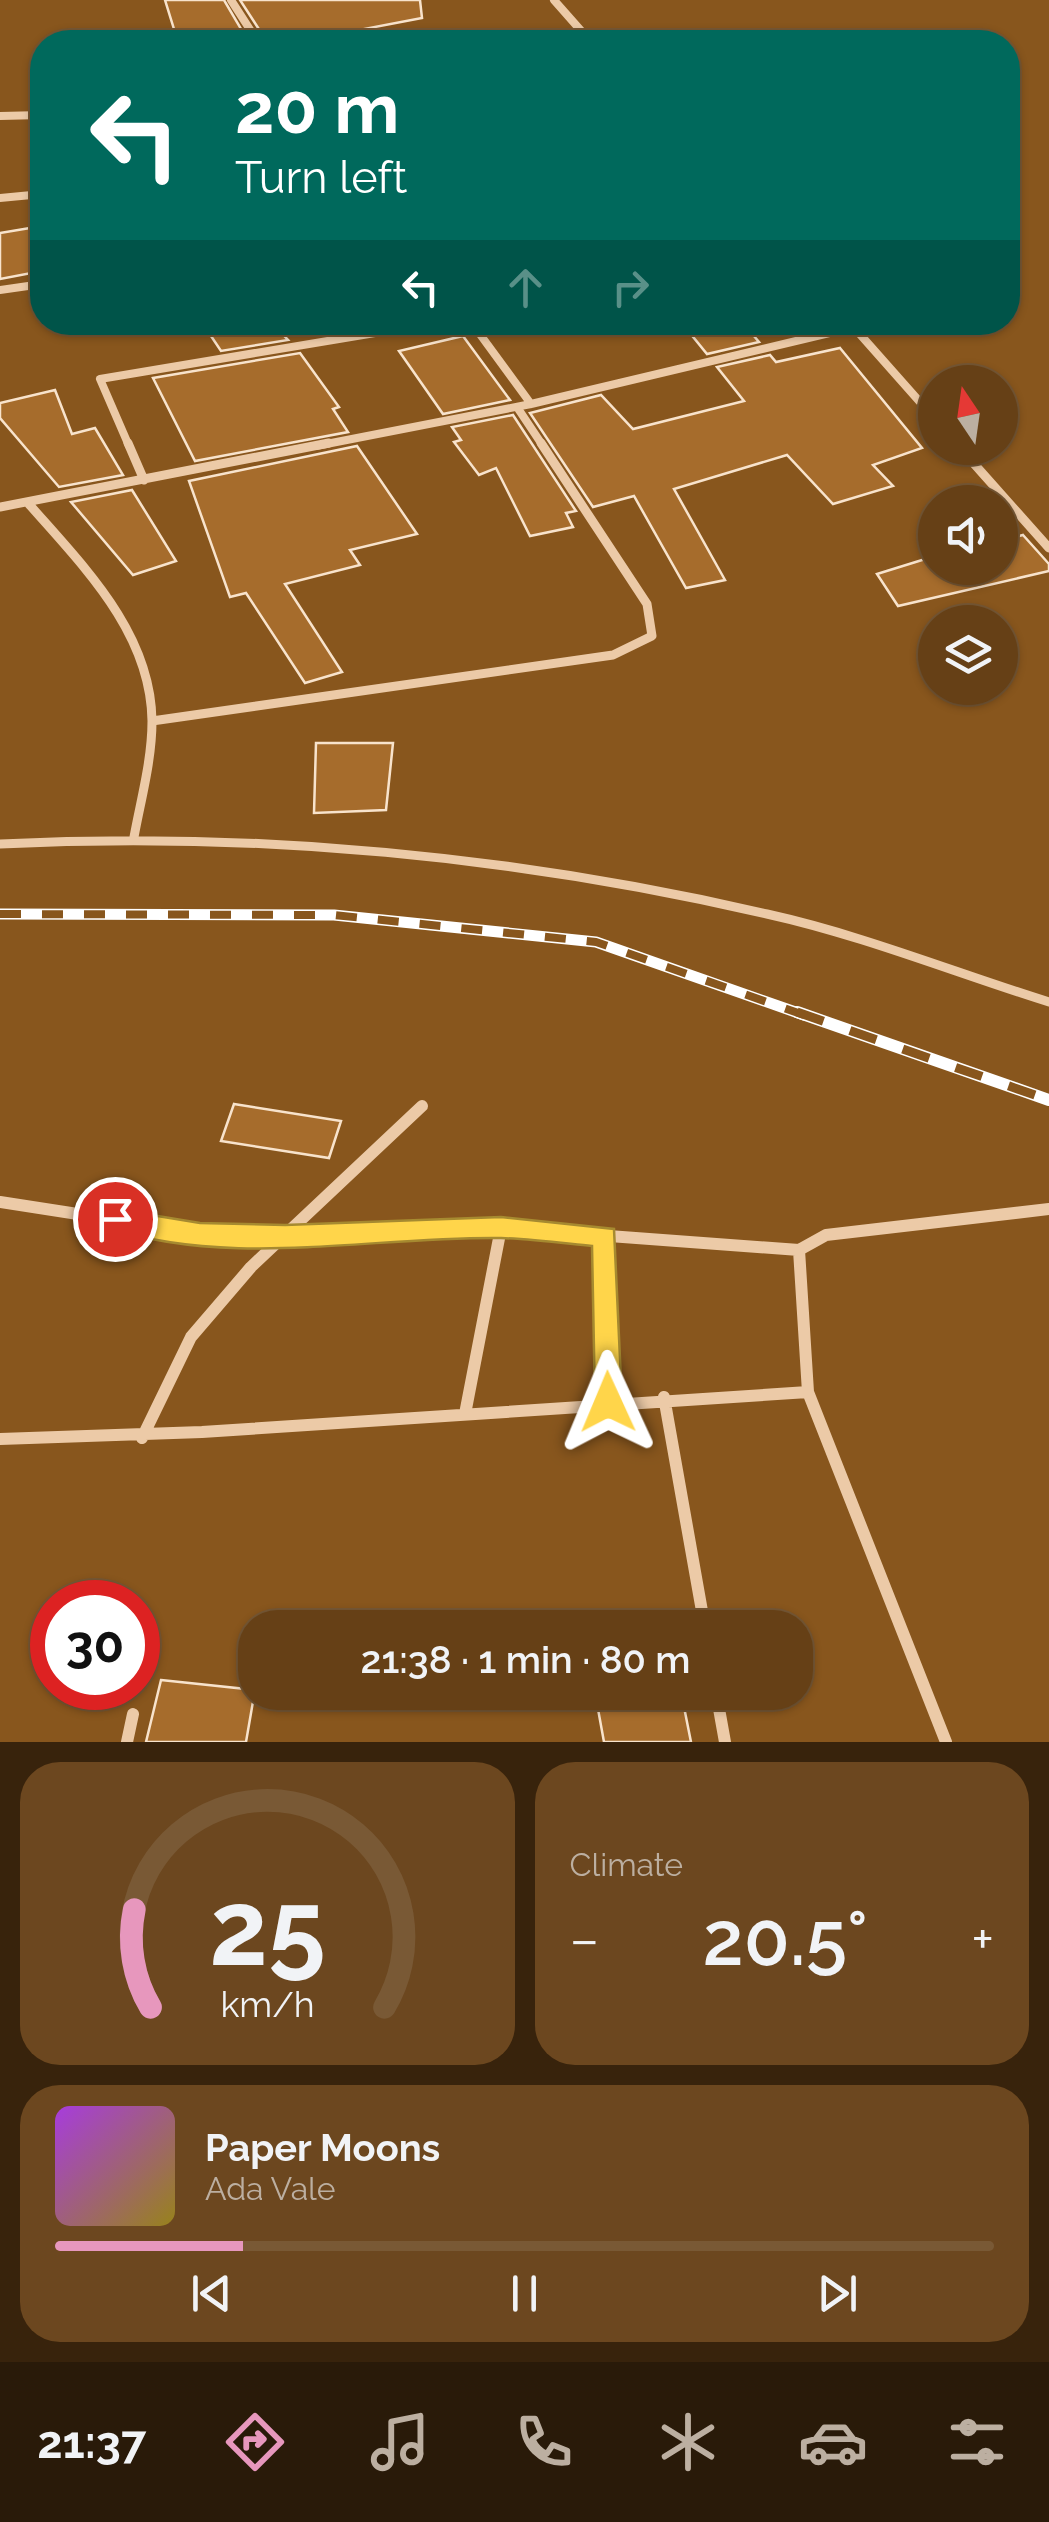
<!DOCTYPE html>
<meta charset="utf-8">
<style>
body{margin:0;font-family:Raleway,sans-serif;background:#6c471f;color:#f1f3f6;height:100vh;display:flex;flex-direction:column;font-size:38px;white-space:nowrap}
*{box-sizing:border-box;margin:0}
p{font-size:32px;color:#bcafa1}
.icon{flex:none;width:55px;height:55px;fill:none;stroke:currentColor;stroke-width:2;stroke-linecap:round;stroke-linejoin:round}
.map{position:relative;height:1742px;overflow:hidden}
.side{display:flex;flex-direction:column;gap:20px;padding:20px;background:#38230c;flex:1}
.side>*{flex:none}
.guide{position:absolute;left:30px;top:30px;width:990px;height:305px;border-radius:40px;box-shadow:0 2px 8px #0004,0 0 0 2px #795935;background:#00695c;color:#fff;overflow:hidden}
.needle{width:65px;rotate:347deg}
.controls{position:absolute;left:918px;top:365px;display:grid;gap:20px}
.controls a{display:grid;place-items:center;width:100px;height:100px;border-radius:50%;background:#664016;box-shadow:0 2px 8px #0004,0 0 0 2px #795935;font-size:50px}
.speed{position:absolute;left:30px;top:1580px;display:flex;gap:20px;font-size:50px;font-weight:700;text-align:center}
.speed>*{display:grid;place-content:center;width:130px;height:130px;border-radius:50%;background:#664016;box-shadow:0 2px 8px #0004,0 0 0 2px #795935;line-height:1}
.speed .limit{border:15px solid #d22;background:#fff;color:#111}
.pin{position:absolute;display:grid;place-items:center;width:85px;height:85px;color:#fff;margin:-42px;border:5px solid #fff;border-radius:50%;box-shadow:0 2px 10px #0007}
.me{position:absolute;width:110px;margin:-55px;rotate:359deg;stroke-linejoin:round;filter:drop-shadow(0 0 8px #0008)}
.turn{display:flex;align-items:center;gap:35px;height:210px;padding:0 40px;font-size:45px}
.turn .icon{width:130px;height:130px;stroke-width:2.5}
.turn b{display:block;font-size:70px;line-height:85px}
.lanes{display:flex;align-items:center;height:95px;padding:0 40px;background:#0003;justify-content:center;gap:50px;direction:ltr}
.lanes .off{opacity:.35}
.big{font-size:75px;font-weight:600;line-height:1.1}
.side .widget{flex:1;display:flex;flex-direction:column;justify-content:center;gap:15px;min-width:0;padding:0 35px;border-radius:40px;background:#6c471f}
.side .dial{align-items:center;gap:0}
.dial svg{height:260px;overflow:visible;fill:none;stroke:#795935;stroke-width:7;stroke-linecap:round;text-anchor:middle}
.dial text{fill:#f1f3f6;stroke:none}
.song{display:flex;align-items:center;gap:30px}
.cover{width:120px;height:120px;border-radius:15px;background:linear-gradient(135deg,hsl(280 70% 55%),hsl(50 70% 35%))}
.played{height:10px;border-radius:5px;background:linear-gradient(90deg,#e797bd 20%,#795935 20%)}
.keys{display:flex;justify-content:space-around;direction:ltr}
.heat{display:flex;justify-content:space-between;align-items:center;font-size:55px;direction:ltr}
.side .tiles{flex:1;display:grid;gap:20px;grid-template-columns:1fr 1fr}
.widget:last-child{grid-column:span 2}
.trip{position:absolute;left:238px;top:1610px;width:575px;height:100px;border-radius:40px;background:#664016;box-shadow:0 2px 8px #0004,0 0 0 2px #795935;font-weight:600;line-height:100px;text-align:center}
.dock{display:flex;height:160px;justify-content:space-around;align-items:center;background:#291a09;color:#bcafa1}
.dock .icon{width:70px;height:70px}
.dock .selected{color:#e797bd}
.dock b{font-size:45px;color:#f1f3f6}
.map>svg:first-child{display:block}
</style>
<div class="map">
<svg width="1049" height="1742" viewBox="0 0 1049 1742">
<rect width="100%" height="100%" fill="#88561d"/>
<!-- building -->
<path fill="#a66c2c" stroke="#f8e3cc" stroke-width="2.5" d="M165,0H224L247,39L178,42Z
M240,0H420L422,18L302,41L295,33L264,37Z
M42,226V271L0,279V233Z
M239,322H271L288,340L221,351L207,330Z
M681,322H742L759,342L707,354Z
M463,336L510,400L443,414L399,351Z
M840,348L922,448L873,465L893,486L833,504L787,455L674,489L725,580L686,588L634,496L593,507L530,413L601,395L633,429L744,401L717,367L770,355L776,362Z
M300,353L339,407L333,409L348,432L195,461L153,378Z
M55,390L72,434L95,428L123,475L59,487L0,418V403Z
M513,415L576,511L566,513L573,527L530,536L496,468L479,475L454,442L461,440L452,427Z
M357,446L417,534L350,550L360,565L285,584L342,672L305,683L246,593L230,597L189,481Z
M132,490L176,561L133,575L71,502Z
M1023,535L1049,564V571L898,606L877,574L935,556V568H1000V541Z
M316,743H393L386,810L314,813Z
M234,1104L341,1121L329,1158L221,1141Z
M161,1680L255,1690L246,1742H146Z
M682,1697L691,1742H604L598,1709Z"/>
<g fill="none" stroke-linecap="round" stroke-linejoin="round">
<!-- minor-far2 -->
<path stroke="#eccaa7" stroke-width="8" d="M231,0L258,42
M554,0L591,42
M0,116L42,115
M0,198L42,194
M0,290L42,284
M471,322L531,404
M850,323L935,419
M517,407L543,446
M129,446L100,379L441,322
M316,446L531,404L842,330L850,322"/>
<!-- minor-far1 -->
<path stroke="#eccaa7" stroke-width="9" d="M128,443L144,480
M960,448L1049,548
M28,503C83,566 151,632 152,721C152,760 141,799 134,837
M0,507L329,443
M152,721L613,655L652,636L647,604L541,443
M0,844C256,831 517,856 767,914C862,935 956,973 1049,1002"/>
<!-- minor -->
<path stroke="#eccaa7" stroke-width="12" d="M0,1202L200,1233L501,1228L799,1250
M605,1237L608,1401
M664,1397L705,1628
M465,1414L501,1228
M142,1438L191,1337L251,1267L422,1106
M0,1439L202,1432L808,1392
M716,1692L725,1742
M127,1742L133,1714
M946,1742L808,1392L799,1250L826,1235L1049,1209"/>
<!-- rail-far1 casing -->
<g stroke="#fff" stroke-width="11">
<path id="rail-far1" d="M0,914L334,915L596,942L804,1015"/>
</g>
<!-- rail casing -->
<g stroke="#fff" stroke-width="12">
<path id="rail" d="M797,1012L1049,1100"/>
</g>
<!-- rail-far1 -->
<use href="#rail-far1" stroke="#88561d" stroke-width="8" stroke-dasharray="21" stroke-linecap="butt"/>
<!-- rail -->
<use href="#rail" stroke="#88561d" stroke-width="9" stroke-dasharray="28" stroke-linecap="butt"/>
</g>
<!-- route -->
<path fill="#ffd54a" stroke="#a68a30" stroke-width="2.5" d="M115,1209L200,1223L285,1225L501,1217L614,1229L622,1402L618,1410H599L595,1402L592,1246C562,1243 531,1239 501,1238C372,1236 231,1269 106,1227L102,1219Z"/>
</svg>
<div class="controls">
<a><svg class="needle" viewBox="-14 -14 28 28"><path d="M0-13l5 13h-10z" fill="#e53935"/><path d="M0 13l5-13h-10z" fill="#bcafa1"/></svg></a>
<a><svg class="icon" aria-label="sound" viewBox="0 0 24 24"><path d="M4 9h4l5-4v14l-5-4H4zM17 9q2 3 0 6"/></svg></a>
<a><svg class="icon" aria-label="layers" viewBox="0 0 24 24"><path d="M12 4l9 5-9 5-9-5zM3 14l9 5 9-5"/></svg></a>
</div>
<div class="speed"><div class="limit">30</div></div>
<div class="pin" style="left:115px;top:1219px;background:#d93025"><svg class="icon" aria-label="arrive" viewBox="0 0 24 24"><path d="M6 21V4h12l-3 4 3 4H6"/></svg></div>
<svg class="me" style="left:608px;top:1402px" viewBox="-20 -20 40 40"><path d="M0-17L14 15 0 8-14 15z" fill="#ffd54a" stroke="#fff" stroke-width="4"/></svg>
<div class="trip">21:38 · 1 min · 80 m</div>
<div class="guide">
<div class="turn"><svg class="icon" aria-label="left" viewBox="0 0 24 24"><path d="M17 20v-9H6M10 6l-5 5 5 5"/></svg><div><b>20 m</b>Turn left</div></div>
<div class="lanes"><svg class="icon" aria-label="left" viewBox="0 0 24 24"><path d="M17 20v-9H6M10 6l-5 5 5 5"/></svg><svg class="icon off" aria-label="ahead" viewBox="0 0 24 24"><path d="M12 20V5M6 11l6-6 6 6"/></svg><svg class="icon off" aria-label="right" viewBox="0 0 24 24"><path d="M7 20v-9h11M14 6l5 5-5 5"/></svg></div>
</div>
</div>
<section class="side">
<div class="tiles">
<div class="widget dial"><svg viewBox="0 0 100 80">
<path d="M14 69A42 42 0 1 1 86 69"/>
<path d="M14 69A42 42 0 0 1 9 39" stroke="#e797bd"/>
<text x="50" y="56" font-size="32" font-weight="700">25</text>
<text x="50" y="72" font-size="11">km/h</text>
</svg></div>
<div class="widget"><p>Climate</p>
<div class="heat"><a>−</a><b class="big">20.5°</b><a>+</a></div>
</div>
<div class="widget">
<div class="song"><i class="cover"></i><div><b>Paper Moons</b><p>Ada Vale</p></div></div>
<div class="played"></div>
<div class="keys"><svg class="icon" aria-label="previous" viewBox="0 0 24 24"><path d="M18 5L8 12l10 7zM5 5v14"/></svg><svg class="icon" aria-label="pause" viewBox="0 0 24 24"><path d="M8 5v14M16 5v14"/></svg><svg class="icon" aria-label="next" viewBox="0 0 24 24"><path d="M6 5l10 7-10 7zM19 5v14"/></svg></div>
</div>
</div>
</section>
<nav class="dock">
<b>21:37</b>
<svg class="icon selected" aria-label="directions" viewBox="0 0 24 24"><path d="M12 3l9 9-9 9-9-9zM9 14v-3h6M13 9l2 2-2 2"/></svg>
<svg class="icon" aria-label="music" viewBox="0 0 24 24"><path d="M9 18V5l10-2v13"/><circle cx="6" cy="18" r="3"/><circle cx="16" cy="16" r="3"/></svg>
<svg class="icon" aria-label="phone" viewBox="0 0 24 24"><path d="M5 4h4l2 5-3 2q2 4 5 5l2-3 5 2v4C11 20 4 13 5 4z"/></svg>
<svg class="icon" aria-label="climate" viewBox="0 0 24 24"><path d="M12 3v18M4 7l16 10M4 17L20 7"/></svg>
<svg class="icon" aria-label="car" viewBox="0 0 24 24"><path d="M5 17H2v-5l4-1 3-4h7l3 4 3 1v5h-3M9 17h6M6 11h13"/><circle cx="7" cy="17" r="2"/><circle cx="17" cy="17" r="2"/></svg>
<svg class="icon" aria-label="filters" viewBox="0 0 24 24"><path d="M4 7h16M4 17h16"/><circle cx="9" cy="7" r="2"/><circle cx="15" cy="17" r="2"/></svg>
</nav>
